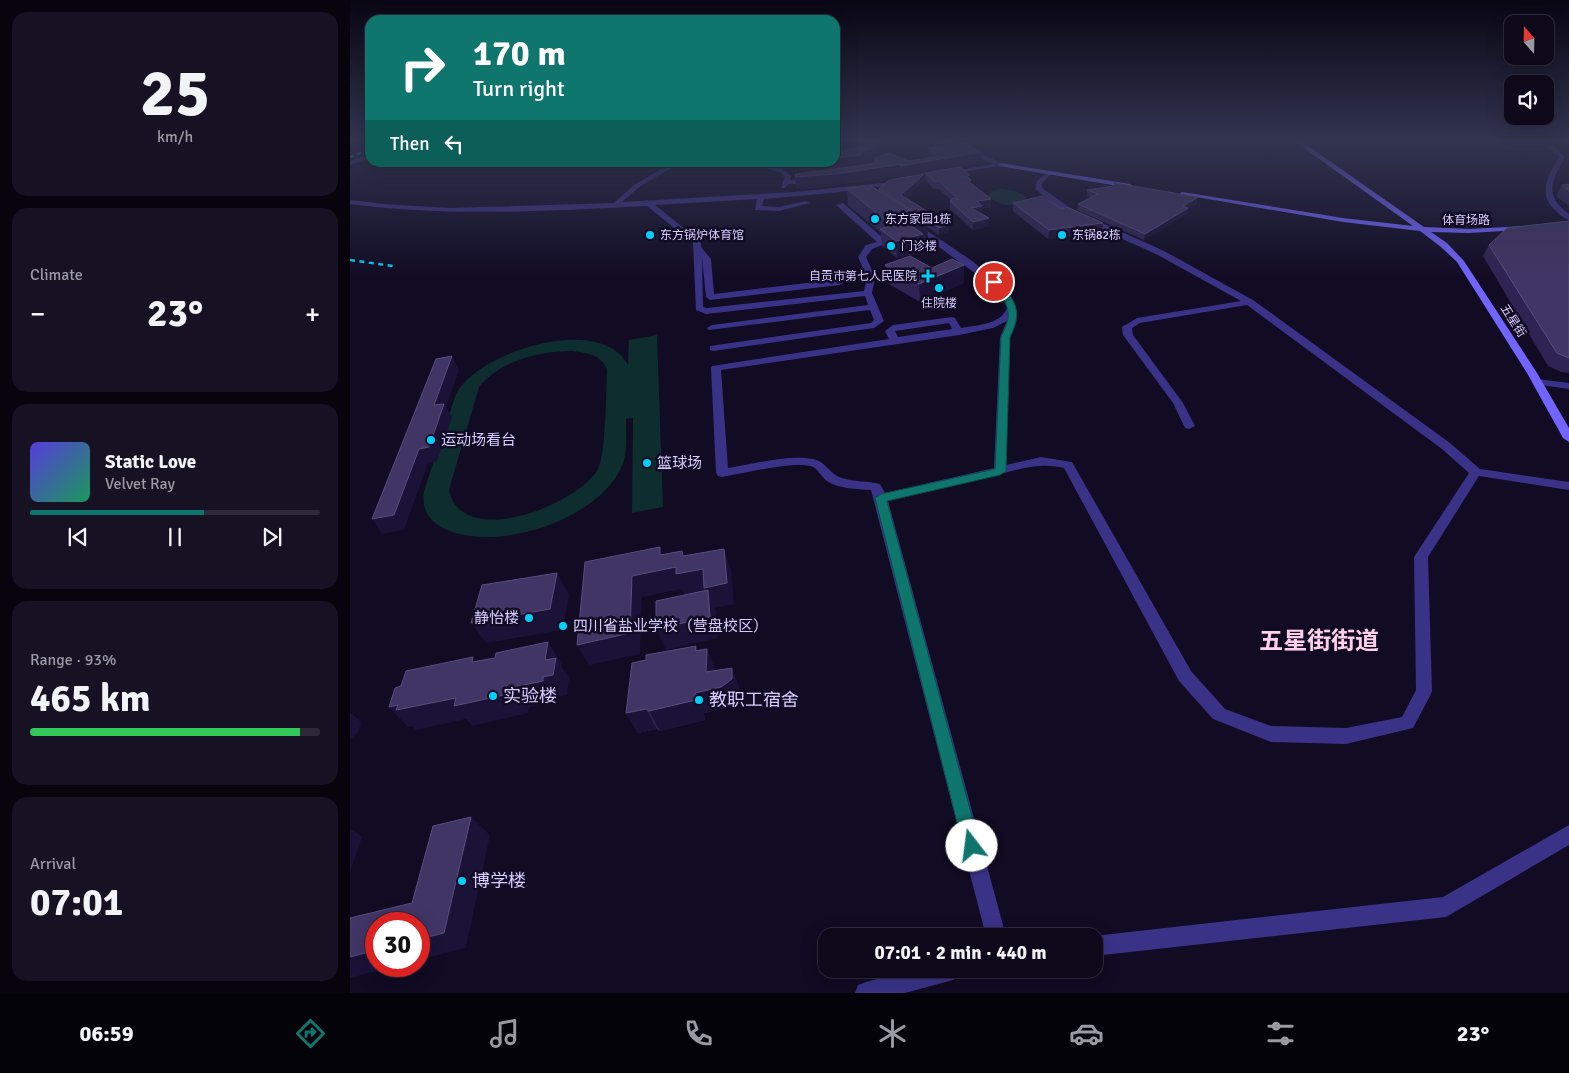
<!DOCTYPE html>
<meta charset="utf-8">
<style>
body{margin:0;font-family:Signika,"Noto Sans SC",sans-serif;background:#161123;color:#f1f3f6;height:100vh;display:flex;flex-direction:column;font-size:19px;white-space:nowrap}
*{box-sizing:border-box;margin:0}
p{font-size:16px;color:#9a9aa2}
.icon{flex:none;width:28px;height:28px;fill:none;stroke:currentColor;stroke-width:2;stroke-linecap:round;stroke-linejoin:round}
.map{position:relative;flex:1;overflow:hidden}
.details{display:flex;flex-direction:column;gap:12px;padding:12px;background:#07040e;width:350px}
.details>*{flex:none}
.hud{position:absolute;left:15px;top:15px;width:475px;height:152px;border-radius:15px;box-shadow:0 5px 20px #0002,0 0 0 1px #2d2939;background:#0f766e;color:#fff;overflow:hidden}
.needle{width:32px;rotate:340deg}
.fabs{position:absolute;left:1154px;top:15px;display:grid;gap:10px}
.fabs a{display:grid;place-items:center;width:50px;height:50px;border-radius:10px;background:#0d081a;box-shadow:0 5px 20px #0002,0 0 0 1px #2d2939;font-size:25px}
.speed{position:absolute;left:15px;top:912px;display:flex;gap:10px;font-size:25px;font-weight:700;text-align:center}
.speed>*{display:grid;place-content:center;width:65px;height:65px;border-radius:50%;background:#0d081a;box-shadow:0 5px 20px #0002,0 0 0 1px #2d2939;line-height:1}
.speed .limit{border:8px solid #d22;background:#fff;color:#111}
.pin{position:absolute;display:grid;place-items:center;width:42px;height:42px;color:#fff;margin:-21px;border:2px solid #fff;border-radius:50%;box-shadow:0 1px 5px #0007}
.me{position:absolute;width:55px;margin:-28px;rotate:345deg;stroke-linejoin:round;filter:drop-shadow(0 0 4px #0008)}
.turn{display:flex;align-items:center;gap:18px;height:105px;padding:0 25px;font-size:22px}
.turn .icon{width:65px;height:65px;stroke-width:2.5}
.turn b{display:block;font-size:35px;line-height:42px}
.then{display:flex;align-items:center;height:48px;padding:0 25px;background:#0003;gap:10px;font-size:19px}
.big{font-size:38px;font-weight:800;line-height:1.1}
.details .card{flex:1;display:flex;flex-direction:column;justify-content:center;gap:8px;min-width:0;padding:0 18px;border-radius:15px;background:#161123}
.details .dial{align-items:center;gap:0}
.dial b{font-size:65px;line-height:1}
.song{display:flex;align-items:center;gap:15px}
.cover{width:60px;height:60px;border-radius:8px;background:linear-gradient(135deg,hsl(250 70% 55%),hsl(150 70% 35%))}
.played{height:5px;border-radius:2px;background:linear-gradient(90deg,#0f766e 60%,#2d2939 60%)}
.keys{display:flex;justify-content:space-around;direction:ltr}
.heat{display:flex;justify-content:space-between;align-items:center;font-size:28px;direction:ltr}
.charge{height:8px;border-radius:4px;background:linear-gradient(90deg,#34c759 93%,#2d2939 0)}
.trip{position:absolute;left:468px;top:928px;width:285px;height:50px;border-radius:15px;background:#0d081a;box-shadow:0 5px 20px #0002,0 0 0 1px #2d2939;font-weight:800;line-height:50px;text-align:center}
.dock{display:flex;height:80px;justify-content:space-around;align-items:center;background:#05030a;color:#9a9aa2}
.dock .icon{width:35px;height:35px}
.dock .on{color:#0f766e}
.dock b{font-size:22px;color:#f1f3f6}
main{display:flex;flex:1;min-height:0}
.map>svg:first-child{display:block}
</style>
<main>
<section class="details">
<div class="card dial"><b>25</b><p>km/h</p></div>
<div class="card"><p>Climate</p>
<div class="heat"><a>−</a><b class="big">23°</b><a>+</a></div>
</div>
<div class="card">
<div class="song"><i class="cover"></i><div><b>Static Love</b><p>Velvet Ray</p></div></div>
<div class="played"></div>
<div class="keys"><svg class="icon" aria-label="previous" viewBox="0 0 24 24"><path d="M18 5L8 12l10 7zM5 5v14"/></svg><svg class="icon" aria-label="pause" viewBox="0 0 24 24"><path d="M8 5v14M16 5v14"/></svg><svg class="icon" aria-label="next" viewBox="0 0 24 24"><path d="M6 5l10 7-10 7zM19 5v14"/></svg></div>
</div>
<div class="card"><p>Range · 93%</p><b class="big">465 km</b><div class="charge"></div></div>
<div class="card"><p>Arrival</p><b class="big">07:01</b></div>
</section>
<div class="map">
<svg width="1219" height="993" viewBox="0 0 1219 993">
<rect width="100%" height="100%" fill="#110b23"/>
<!-- green -->
<path fill="#0e2d2e" fill-rule="evenodd" d="M651,189L666,191L676,197V200C664,209 648,205 638,196L641,191Z
M307,335L313,507L282,513L283,418L276,419C276,435 278,454 271,468C247,520 148,552 97,530C80,523 71,510 74,491L106,394C128,351 251,313 278,365L279,340ZM223,351C237,353 252,355 257,370C256,391 256,453 248,469C227,506 111,550 99,490L129,387C151,360 190,351 223,351Z"/>
<g fill="none" stroke-linecap="round" stroke-linejoin="round">
<!-- street -->
<path fill="#3a3287" fill-rule="evenodd" d="M578,141C602,141 634,153 654,165L596,175L595,174L598,172L643,164L620,154Z
M1191,141H1198L1215,157C1202,181 1193,195 1219,214V220C1213,218 1208,213 1203,208C1188,192 1199,174 1209,157Z
M20,154V158L0,165V161Z
M323,162H332L289,187L272,202L444,192L553,181V183L551,184L480,193L414,199L412,206L429,207L456,201L460,203L429,211L405,210L407,199L305,205L351,242V247L361,259L364,294L490,279L494,282L490,285L360,300L356,297L352,258L353,307L357,308L514,291L517,277L508,257L516,245L527,242L486,205L493,203L534,239L546,236L550,238L522,249L516,257L525,277L522,293L534,321L524,328L363,351L360,350V346L521,323L524,320L520,310L359,330L357,328L362,325L518,305L515,296L356,314L346,310L343,243L297,206C198,211 99,217 0,204V200L33,204L99,208L264,203L284,185Z
M397,162C411,162 432,165 441,177L440,180L462,179L465,181L462,183L438,184L435,188H431L435,177L432,173Z
M699,171L702,173L692,183V188L723,210L814,251L903,300L1100,443L1130,469L1219,482V490L1129,476L1078,557L1082,691L1080,696L1063,728L996,744L921,742L863,719L829,681L714,468C686,461 662,472 635,478C603,486 570,493 538,501L656,936H636L521,490C507,489 489,489 477,481C471,477 469,470 463,467C447,460 391,474 372,477L368,476L366,473L361,368L362,366L539,339L535,331L543,325L602,317L605,318L611,328C627,325 650,325 657,308L652,297L640,284L560,226L567,224C591,241 659,280 666,308C669,318 664,328 660,337L656,465L691,457L722,462L841,671L875,709L921,726L996,728L1052,717L1066,690L1064,557L1119,473L1092,449L897,305L790,323L782,328L783,335L833,403L845,426L839,429L835,428L823,403L773,335L772,327L787,318L891,301L808,255L717,214L685,189L687,181ZM657,321L650,337L644,468L535,493L530,484C518,481 504,482 492,478C479,474 477,462 463,459C436,454 405,464 378,468L371,370L609,335L643,328ZM599,323L602,329L548,337L545,331Z
M1188,379L1219,383V389L1184,384L1183,382Z
M1219,825V845L1096,917L744,956V936L1093,897Z
M565,969H614L610,976L603,980L555,993H505L508,985L516,982Z"/>
<!-- secondary -->
<path fill="#7265ff" fill-rule="evenodd" d="M944,141H951L1074,227L1119,229L1174,226V230H1171L1119,233L1081,232L1097,243L1114,261L1187,373L1219,428V442L1213,438L1177,373L1107,262L1091,247L1070,231L993,222L829,194L832,192L993,218L1063,226Z
M651,163L780,184L783,186L780,188L649,166V164Z"/>
<!-- rail-far1 -->
<path stroke="#00d1f9" stroke-width="2" stroke-dasharray="4.5 3" stroke-linecap="butt" d="M0,157L20,149"/>
<!-- rail -->
<path stroke="#00d1f9" stroke-width="2.5" stroke-dasharray="5 4.5" stroke-linecap="butt" d="M0,260L43,266"/>
</g>
<!-- wall -->
<path fill="#2f2353" d="M578,148L631,163L550,177V175L486,185L447,189L445,177L450,173L449,162L530,157L559,161L579,158Z
M575,173L620,179L621,180V183L641,199V207L632,208V214L638,226L623,230L600,209V201L601,200L589,189H584L575,180Z
M574,174V181L556,198L599,232L589,235L577,227L578,238L573,240L574,251L547,258L532,246L531,233L498,205L497,189H517L529,190Z
M1219,184V206L1206,196L1212,185Z
M737,190L847,203L838,209L837,214L794,240L727,210L728,204L741,197L737,196Z
M663,203L712,209L752,232L698,239L663,211Z
M1219,221V373L1211,372L1198,366L1133,256L1139,245Z
M535,265L582,268L614,283L570,302L537,283Z
M346,646L347,650L357,649L365,670L382,668L389,688V699L379,707L354,713L355,720L310,731L307,729L288,733L276,713L296,660Z"/>
<!-- shaded-wall -->
<path fill="#1b1238" d="M529,145L530,160L525,158V162L513,166L631,152V163L550,177V175L486,185L447,189L445,177H451L449,162H485V158L512,151Z
M574,174V181L552,202L551,195Z
M848,197L847,203L838,209L837,214L794,240L795,234L833,206Z
M641,199V207L632,208V214L621,216V208L627,201Z
M560,213L561,230L535,232L534,219Z
M639,218L638,226L623,230V222Z
M577,221L578,238L573,240L574,251L547,258L546,241L562,226Z
M753,223L752,232L698,239L699,230Z
M599,225V232L589,235V228Z
M614,265V283L570,302L569,284Z
M102,356L109,370L96,407L102,417L87,461L78,463L54,530L32,534L22,519L84,405Z
M310,547L318,569L333,556L332,551L340,571L374,549L381,570L384,604L365,608L366,611L368,638L316,650L306,629L359,603L355,591L335,595L332,589L292,597L290,654L239,665L227,645L282,576L310,555Z
M207,573L219,594L213,630L136,643L121,623Z
M198,642L211,663V666L219,678L217,695L207,697V701L179,707L178,713L122,726L116,719L66,730L62,726L58,727L39,707L164,687L195,660Z
M357,649L365,669L364,688L382,668L389,688V699L379,707L354,713L355,720L310,731L299,711L345,693L356,672Z
M296,709L307,729L288,733L276,713Z
M0,712L11,722L9,731L0,740Z
M121,817L140,835L116,948L69,960V939Z
M0,828L12,837L0,872Z
M26,950V966H45L0,978V957Z"/>
<!-- building -->
<path fill="#413565" stroke="#584d7e" d="M523,143L529,145L512,151L511,155L485,158V153Z
M614,143L631,152L550,166L552,164L485,174L445,177L446,174L522,164L526,161L525,158L539,153L559,161L588,157L578,148Z
M610,167L620,175L617,176L621,180L618,181L641,199L627,201L632,206L621,208L639,218L623,222L600,201L603,198L609,200L589,181H584L575,173Z
M574,174L551,195L599,225L589,228L529,189L539,180Z
M764,183L848,197L833,206L838,208L795,234L728,204L748,194L737,190L764,186Z
M1219,184V191L1212,185Z
M513,186L517,189L521,186L577,221L562,226L573,234L546,241L530,229L565,219L566,216L560,213L534,219L497,189Z
M692,196L712,209L717,207L753,223L699,230L663,203Z
M1219,221V358L1207,353L1139,245L1157,228Z
M560,256L582,268L602,259L614,265L569,284L535,265Z
M102,356L84,405L94,404L79,447L69,449L44,515L22,519L86,359Z
M310,547V555L332,551L333,556L374,549L377,583L354,588L353,569L326,574V567L282,576L280,633L227,645L235,562Z
M207,573L200,609L121,623L132,585Z
M358,590L360,617L306,629V601Z
M198,642L195,660L206,658L203,675L193,677V681L164,687L163,693L104,706L106,698L46,710L48,705L39,707L45,688L51,686L56,671L123,657L122,662L145,658L146,653Z
M346,646L345,651L357,649L356,672L382,668V679L371,687L345,693L346,700L299,711L296,709L276,713L282,663L296,660V655Z
M121,817L94,933L69,939V924H26V950L0,957V918L62,903L83,826Z"/>
<!-- sky -->
<linearGradient id="sky" x2="0" y2="1"><stop stop-color="#090613"/><stop offset="0.5" stop-color="#323450"/><stop offset="1" stop-color="#323450" stop-opacity="0"/></linearGradient>
<rect width="1219" height="280" fill="url(#sky)"/>
<!-- route -->
<path fill="#0f766e" stroke="#0a4d48" d="M641,280H646C666,300 673,311 660,337L656,471L650,475L537,501L630,846L628,852L622,854L616,852L613,846L525,498L531,494L645,469L651,337C665,310 657,303 640,282Z"/>
<!-- markers -->
<g fill="#00d1f9" stroke="#110b23" stroke-width="2">
<circle cx="525" cy="219" r="5"/>
<circle cx="300" cy="235" r="5"/>
<circle cx="712" cy="235" r="5"/>
<circle cx="541" cy="246" r="5"/>
<path d="M575.5 268.5h5v5h5v5h-5v5h-5v-5h-5v-5h5z"/>
<circle cx="589" cy="288" r="5"/>
<circle cx="81" cy="440" r="5"/>
<circle cx="297" cy="463" r="5"/>
<circle cx="179" cy="618" r="5"/>
<circle cx="213" cy="626" r="5"/>
<circle cx="143" cy="696" r="5"/>
<circle cx="349" cy="700" r="5"/>
<circle cx="112" cy="881" r="5"/>
</g>
<g text-anchor="middle" dominant-baseline="central" stroke-width="5" stroke-linejoin="round" paint-order="stroke">
<!-- far-poi labels -->
<g font-size="12" fill="#d6ceff" stroke="#110b23" text-anchor="start">
<text x="535" y="219">东方家园1栋</text>
<text x="310" y="235">东方锅炉体育馆</text>
<text x="722" y="235">东锅82栋</text>
<text x="551" y="246">门诊楼</text>
<text x="567" y="276" text-anchor="end">自贡市第七人民医院</text>
<text x="589" y="303" text-anchor="middle">住院楼</text>
</g>
<!-- far-street labels -->
<g font-size="12" fill="#d6ceff" stroke="#110b23">
<text x="1116" y="220">体育场路</text>
<text transform="translate(1163 321) rotate(57)">五星街</text>
</g>
<!-- poi labels -->
<g font-size="15" fill="#d6ceff" stroke="#110b23" text-anchor="start">
<text x="91" y="440">运动场看台</text>
<text x="307" y="463">篮球场</text>
<text x="169" y="618" text-anchor="end">静怡楼</text>
<text x="223" y="626">四川省盐业学校（营盘校区）</text>
</g>
<!-- near-poi labels -->
<g font-size="18" fill="#d6ceff" stroke="#110b23" text-anchor="start">
<text x="153" y="696">实验楼</text>
<text x="359" y="700">教职工宿舍</text>
<text x="122" y="881">博学楼</text>
</g>
<!-- near-district labels -->
<g font-size="24" font-weight="bold" fill="#ffd0eb" stroke="#110b23">
<text x="969" y="641">五星街街道</text>
</g>
</g>
</svg>
<div class="fabs">
<a><svg class="needle" viewBox="-14 -14 28 28"><path d="M0-13l5 13h-10z" fill="#e53935"/><path d="M0 13l5-13h-10z" fill="#9a9aa2"/></svg></a>
<a><svg class="icon" aria-label="sound" viewBox="0 0 24 24"><path d="M4 9h4l5-4v14l-5-4H4zM17 9q2 3 0 6"/></svg></a>
</div>
<div class="speed"><div class="limit">30</div></div>
<div class="pin" style="left:644px;top:282px;background:#d93025"><svg class="icon" aria-label="arrive" viewBox="0 0 24 24"><path d="M6 21V4h12l-3 4 3 4H6"/></svg></div>
<svg class="me" style="left:622px;top:846px" viewBox="-20 -20 40 40"><circle r="19" fill="#fff"/><path d="M0-13L10 11 0 6-10 11z" fill="#0f766e"/></svg>
<div class="trip">07:01 · 2 min · 440 m</div>
<div class="hud">
<div class="turn"><svg class="icon" aria-label="right" viewBox="0 0 24 24"><path d="M7 20v-9h11M14 6l5 5-5 5"/></svg><div><b>170 m</b>Turn right</div></div>
<div class="then">Then<svg class="icon" aria-label="left" viewBox="0 0 24 24"><path d="M17 20v-9H6M10 6l-5 5 5 5"/></svg></div>
</div>
</div>
</main>
<nav class="dock">
<b>06:59</b>
<svg class="icon on" aria-label="directions" viewBox="0 0 24 24"><path d="M12 3l9 9-9 9-9-9zM9 14v-3h6M13 9l2 2-2 2"/></svg>
<svg class="icon" aria-label="music" viewBox="0 0 24 24"><path d="M9 18V5l10-2v13"/><circle cx="6" cy="18" r="3"/><circle cx="16" cy="16" r="3"/></svg>
<svg class="icon" aria-label="phone" viewBox="0 0 24 24"><path d="M5 4h4l2 5-3 2q2 4 5 5l2-3 5 2v4C11 20 4 13 5 4z"/></svg>
<svg class="icon" aria-label="climate" viewBox="0 0 24 24"><path d="M12 3v18M4 7l16 10M4 17L20 7"/></svg>
<svg class="icon" aria-label="car" viewBox="0 0 24 24"><path d="M5 17H2v-5l4-1 3-4h7l3 4 3 1v5h-3M9 17h6M6 11h13"/><circle cx="7" cy="17" r="2"/><circle cx="17" cy="17" r="2"/></svg>
<svg class="icon" aria-label="filters" viewBox="0 0 24 24"><path d="M4 7h16M4 17h16"/><circle cx="9" cy="7" r="2"/><circle cx="15" cy="17" r="2"/></svg>
<b>23°</b>
</nav>
